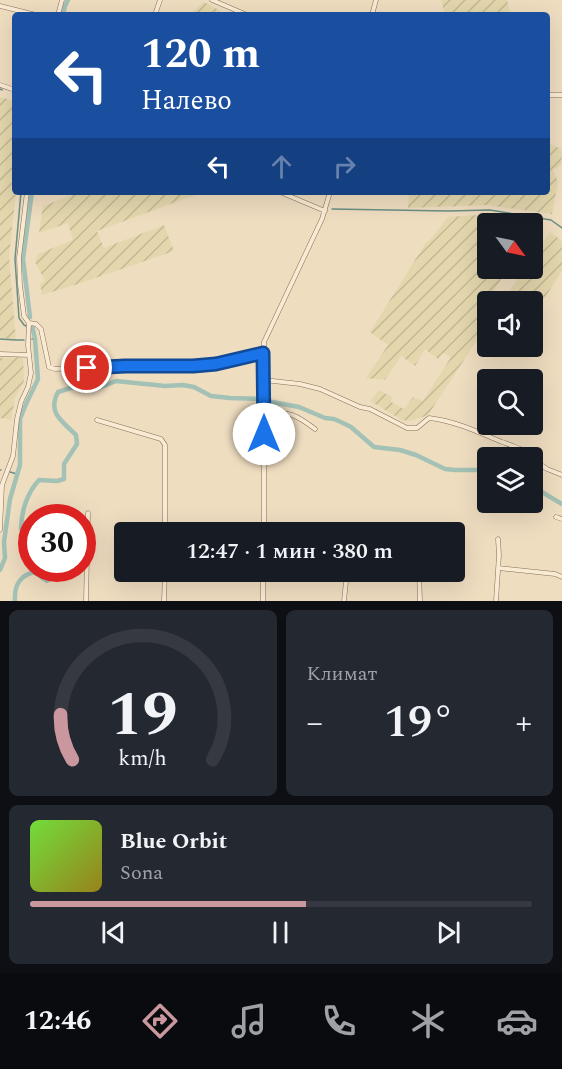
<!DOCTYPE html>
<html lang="ru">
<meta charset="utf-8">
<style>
body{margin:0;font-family:Spectral,serif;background:#242831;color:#f1f3f6;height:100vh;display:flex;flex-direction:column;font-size:22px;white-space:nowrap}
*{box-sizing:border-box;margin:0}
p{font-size:20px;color:#9ea1a6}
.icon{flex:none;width:33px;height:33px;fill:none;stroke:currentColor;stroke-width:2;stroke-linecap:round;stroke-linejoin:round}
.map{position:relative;height:601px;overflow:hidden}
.drawer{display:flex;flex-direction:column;gap:9px;padding:9px;background:#0d0f14;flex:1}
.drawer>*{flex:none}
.banner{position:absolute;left:12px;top:12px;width:538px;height:183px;border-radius:6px;box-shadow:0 6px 24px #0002;background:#1a4fa0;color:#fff;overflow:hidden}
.needle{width:39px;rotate:123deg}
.buttons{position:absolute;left:477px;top:213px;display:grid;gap:12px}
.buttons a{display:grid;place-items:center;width:66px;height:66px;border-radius:6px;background:#171b24;box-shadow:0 6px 24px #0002;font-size:30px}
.speed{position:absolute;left:18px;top:504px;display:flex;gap:12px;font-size:30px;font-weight:700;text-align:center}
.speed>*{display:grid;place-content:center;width:78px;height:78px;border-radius:50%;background:#171b24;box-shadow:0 6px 24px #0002;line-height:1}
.speed .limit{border:9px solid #d22;background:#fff;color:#111}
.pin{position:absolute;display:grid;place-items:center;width:51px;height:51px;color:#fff;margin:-26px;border:3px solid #fff;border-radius:50%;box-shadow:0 2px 6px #0007}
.me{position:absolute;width:66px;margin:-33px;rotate:0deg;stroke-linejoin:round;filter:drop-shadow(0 0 4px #0008)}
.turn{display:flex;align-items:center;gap:21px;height:126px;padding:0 30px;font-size:27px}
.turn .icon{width:78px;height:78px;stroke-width:2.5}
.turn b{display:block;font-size:42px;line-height:51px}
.lanes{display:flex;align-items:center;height:57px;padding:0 30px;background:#0003;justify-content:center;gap:30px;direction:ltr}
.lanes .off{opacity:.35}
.big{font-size:45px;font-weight:600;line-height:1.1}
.drawer .tile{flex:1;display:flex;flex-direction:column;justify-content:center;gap:9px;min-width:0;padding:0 21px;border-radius:9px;background:#242831}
.drawer .dial{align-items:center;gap:0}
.dial svg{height:156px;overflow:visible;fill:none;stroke:#363941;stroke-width:7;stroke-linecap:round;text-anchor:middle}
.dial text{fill:#f1f3f6;stroke:none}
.song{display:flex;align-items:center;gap:18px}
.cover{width:72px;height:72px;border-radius:9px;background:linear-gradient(135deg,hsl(100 70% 55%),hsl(50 70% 35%))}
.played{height:6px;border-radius:3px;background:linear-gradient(90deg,#c9979d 55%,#363941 55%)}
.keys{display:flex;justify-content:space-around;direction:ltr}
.heat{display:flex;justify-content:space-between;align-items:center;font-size:33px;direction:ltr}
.drawer .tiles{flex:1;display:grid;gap:9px;grid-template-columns:1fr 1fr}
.tile:last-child{grid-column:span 2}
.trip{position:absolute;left:114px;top:522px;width:351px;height:60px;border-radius:6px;background:#171b24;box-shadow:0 6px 24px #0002;font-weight:600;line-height:60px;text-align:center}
.tab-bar{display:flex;height:96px;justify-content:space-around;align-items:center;background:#090b0e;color:#9ea1a6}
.tab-bar .icon{width:42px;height:42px}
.tab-bar .current{color:#c9979d}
.tab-bar b{font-size:27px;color:#f1f3f6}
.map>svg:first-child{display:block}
</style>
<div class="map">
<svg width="562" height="601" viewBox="0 0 562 601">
<defs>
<pattern id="farmland-furrows" width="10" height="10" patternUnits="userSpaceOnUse" patternTransform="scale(1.5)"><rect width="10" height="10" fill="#e4d7ad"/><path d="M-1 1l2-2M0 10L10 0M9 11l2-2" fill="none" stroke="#c4b994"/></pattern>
</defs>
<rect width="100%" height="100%" fill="#efddc0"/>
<!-- farmland -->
<path fill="url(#farmland-furrows)" d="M441,0H507L511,15H445Z
M204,2L221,11L217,15H189Z
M0,97L15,101L16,192L9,257L16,340L0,337Z
M548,143L561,149L562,154L561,165L553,170L558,182L552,214L487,205L408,208L409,192H548Z
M80,192H203L97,231L104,248L164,225L174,251L75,285L42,295L40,284L45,281L35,262L38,254L73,240L68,223L39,233L43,206Z
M493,214L527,223L488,224V268L508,269L486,302L487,325L428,415L411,421L402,420L370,401L379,390L392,397L391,402L404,409L413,397L423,401L451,357L443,353L438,359L425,349L415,366L401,356L385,380L366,378L388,345L370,332L425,244L430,240L448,217Z
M550,232L562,241V271L533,316L532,302L502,301L525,269L532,268L533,257Z
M23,357L24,381L15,398L11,420L0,418V358Z"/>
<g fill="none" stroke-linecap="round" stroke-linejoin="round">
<!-- stream -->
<path stroke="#6a8f83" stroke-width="1.5" d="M0,89L2,90
M13,94H15
M21,192L15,259L19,318L24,325L26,326
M332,209L448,211L490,210L551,220L562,228
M0,339L16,340H24
M32,339H35
M0,470H1
M10,472L17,474"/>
<!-- canal -->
<path stroke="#a3c1b5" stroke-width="4.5" d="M63,15L65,6L68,0
M30,317L23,259L32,192
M267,401L299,407L325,418L334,419L343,423L351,427L374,447L400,450L416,455L445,469L455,470H488
M532,486L562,504
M32,531L27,534L21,529C21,512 27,493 39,480L57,481L64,479V464L77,444L76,435C62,421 47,413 58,392L77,386L98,388L116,381L165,386L183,385L194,387L211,396L230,398L260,399
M0,570L5,558L4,542L10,499L20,465V419L26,404L38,379L35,339L32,325
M15,601C14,586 19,576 34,572L47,581L53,577V568"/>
<!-- minor casing -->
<g stroke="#886d58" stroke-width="5">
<path id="minor" d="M212,0L247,15
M0,6L36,15
M58,15L62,0
M155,15L160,0
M372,15L376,0
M0,85L15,90
M548,95H562
M280,192L325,211
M29,323L36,324L41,329L49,367L55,369L125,366H193L216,364L263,353
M0,354L29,355
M264,380L300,384L320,389L360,407L370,409L407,428H417L429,418C455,421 478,432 502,442C513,446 524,449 532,458
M264,411C290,413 294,413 315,429
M97,420L161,439L165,445V532
M532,459L547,469L562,475
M556,517L562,519
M264,526L350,532L379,529L417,532
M0,530L2,485L13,456L17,419L21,402L28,387L31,373L28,345L29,323L24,316L20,285L19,258L27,192
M264,532V342L322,219L330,192
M498,568L555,574L562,577
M419,572L420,601
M86,601L88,513
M164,601L165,572
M263,601V572
M344,601L347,572
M496,601L499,555L498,539"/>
</g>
<!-- minor -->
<use href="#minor" stroke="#f9ebd3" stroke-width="4"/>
</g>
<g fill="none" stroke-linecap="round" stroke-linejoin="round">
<!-- route casing -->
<g stroke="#114b97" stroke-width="15">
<path id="route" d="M87,368L125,366H193L216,364L263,353L264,434"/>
</g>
<!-- route -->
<use href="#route" stroke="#1a73e8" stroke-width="10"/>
</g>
</svg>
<div class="buttons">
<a><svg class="needle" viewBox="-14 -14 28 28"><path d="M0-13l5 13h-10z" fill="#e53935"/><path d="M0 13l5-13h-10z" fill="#9ea1a6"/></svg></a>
<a><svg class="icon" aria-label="sound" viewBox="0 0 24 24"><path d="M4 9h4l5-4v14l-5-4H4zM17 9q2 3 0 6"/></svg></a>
<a><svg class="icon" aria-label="search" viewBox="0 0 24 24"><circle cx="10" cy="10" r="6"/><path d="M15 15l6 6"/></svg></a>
<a><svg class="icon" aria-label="layers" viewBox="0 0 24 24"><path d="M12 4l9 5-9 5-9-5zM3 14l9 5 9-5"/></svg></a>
</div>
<div class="speed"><div class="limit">30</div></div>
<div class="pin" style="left:87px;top:368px;background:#d93025"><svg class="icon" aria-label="arrive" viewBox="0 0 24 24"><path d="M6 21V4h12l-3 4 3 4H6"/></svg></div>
<svg class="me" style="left:264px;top:434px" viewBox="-20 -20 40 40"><circle r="19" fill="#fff"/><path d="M0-13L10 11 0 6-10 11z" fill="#1a73e8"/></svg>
<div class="trip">12:47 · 1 мин · 380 m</div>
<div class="banner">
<div class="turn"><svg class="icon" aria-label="left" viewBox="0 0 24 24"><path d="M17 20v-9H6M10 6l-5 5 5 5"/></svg><div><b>120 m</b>Налево</div></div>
<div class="lanes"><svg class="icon" aria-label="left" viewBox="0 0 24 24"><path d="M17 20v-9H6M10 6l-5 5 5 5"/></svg><svg class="icon off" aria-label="ahead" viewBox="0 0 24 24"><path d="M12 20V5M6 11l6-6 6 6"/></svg><svg class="icon off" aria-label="right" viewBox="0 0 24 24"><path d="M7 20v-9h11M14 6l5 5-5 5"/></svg></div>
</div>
</div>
<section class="drawer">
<div class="tiles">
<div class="tile dial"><svg viewBox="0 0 100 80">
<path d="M14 69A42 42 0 1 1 86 69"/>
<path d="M14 69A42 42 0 0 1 8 46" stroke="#c9979d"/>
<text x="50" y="56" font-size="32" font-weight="700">19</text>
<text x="50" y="72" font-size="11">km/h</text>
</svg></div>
<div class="tile"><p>Климат</p>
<div class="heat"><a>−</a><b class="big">19°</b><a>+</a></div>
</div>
<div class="tile">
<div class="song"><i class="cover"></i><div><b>Blue Orbit</b><p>Sona</p></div></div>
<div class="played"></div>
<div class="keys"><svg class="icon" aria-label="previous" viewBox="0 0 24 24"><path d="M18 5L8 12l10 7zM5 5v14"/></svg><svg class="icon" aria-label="pause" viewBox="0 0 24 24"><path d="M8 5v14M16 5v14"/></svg><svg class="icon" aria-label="next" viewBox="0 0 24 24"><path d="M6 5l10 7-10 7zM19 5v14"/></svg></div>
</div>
</div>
</section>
<nav class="tab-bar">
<b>12:46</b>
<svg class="icon current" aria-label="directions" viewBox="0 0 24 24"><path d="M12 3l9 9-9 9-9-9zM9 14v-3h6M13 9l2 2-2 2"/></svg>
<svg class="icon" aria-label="music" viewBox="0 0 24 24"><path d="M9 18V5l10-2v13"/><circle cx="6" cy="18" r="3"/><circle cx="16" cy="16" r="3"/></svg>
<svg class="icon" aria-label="phone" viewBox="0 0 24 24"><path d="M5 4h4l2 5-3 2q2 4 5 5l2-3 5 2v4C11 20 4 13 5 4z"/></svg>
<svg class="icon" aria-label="climate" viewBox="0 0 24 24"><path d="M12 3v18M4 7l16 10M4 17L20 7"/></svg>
<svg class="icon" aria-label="car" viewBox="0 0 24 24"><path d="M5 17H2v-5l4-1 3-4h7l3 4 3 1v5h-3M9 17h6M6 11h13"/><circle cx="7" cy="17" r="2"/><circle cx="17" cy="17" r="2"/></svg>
</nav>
